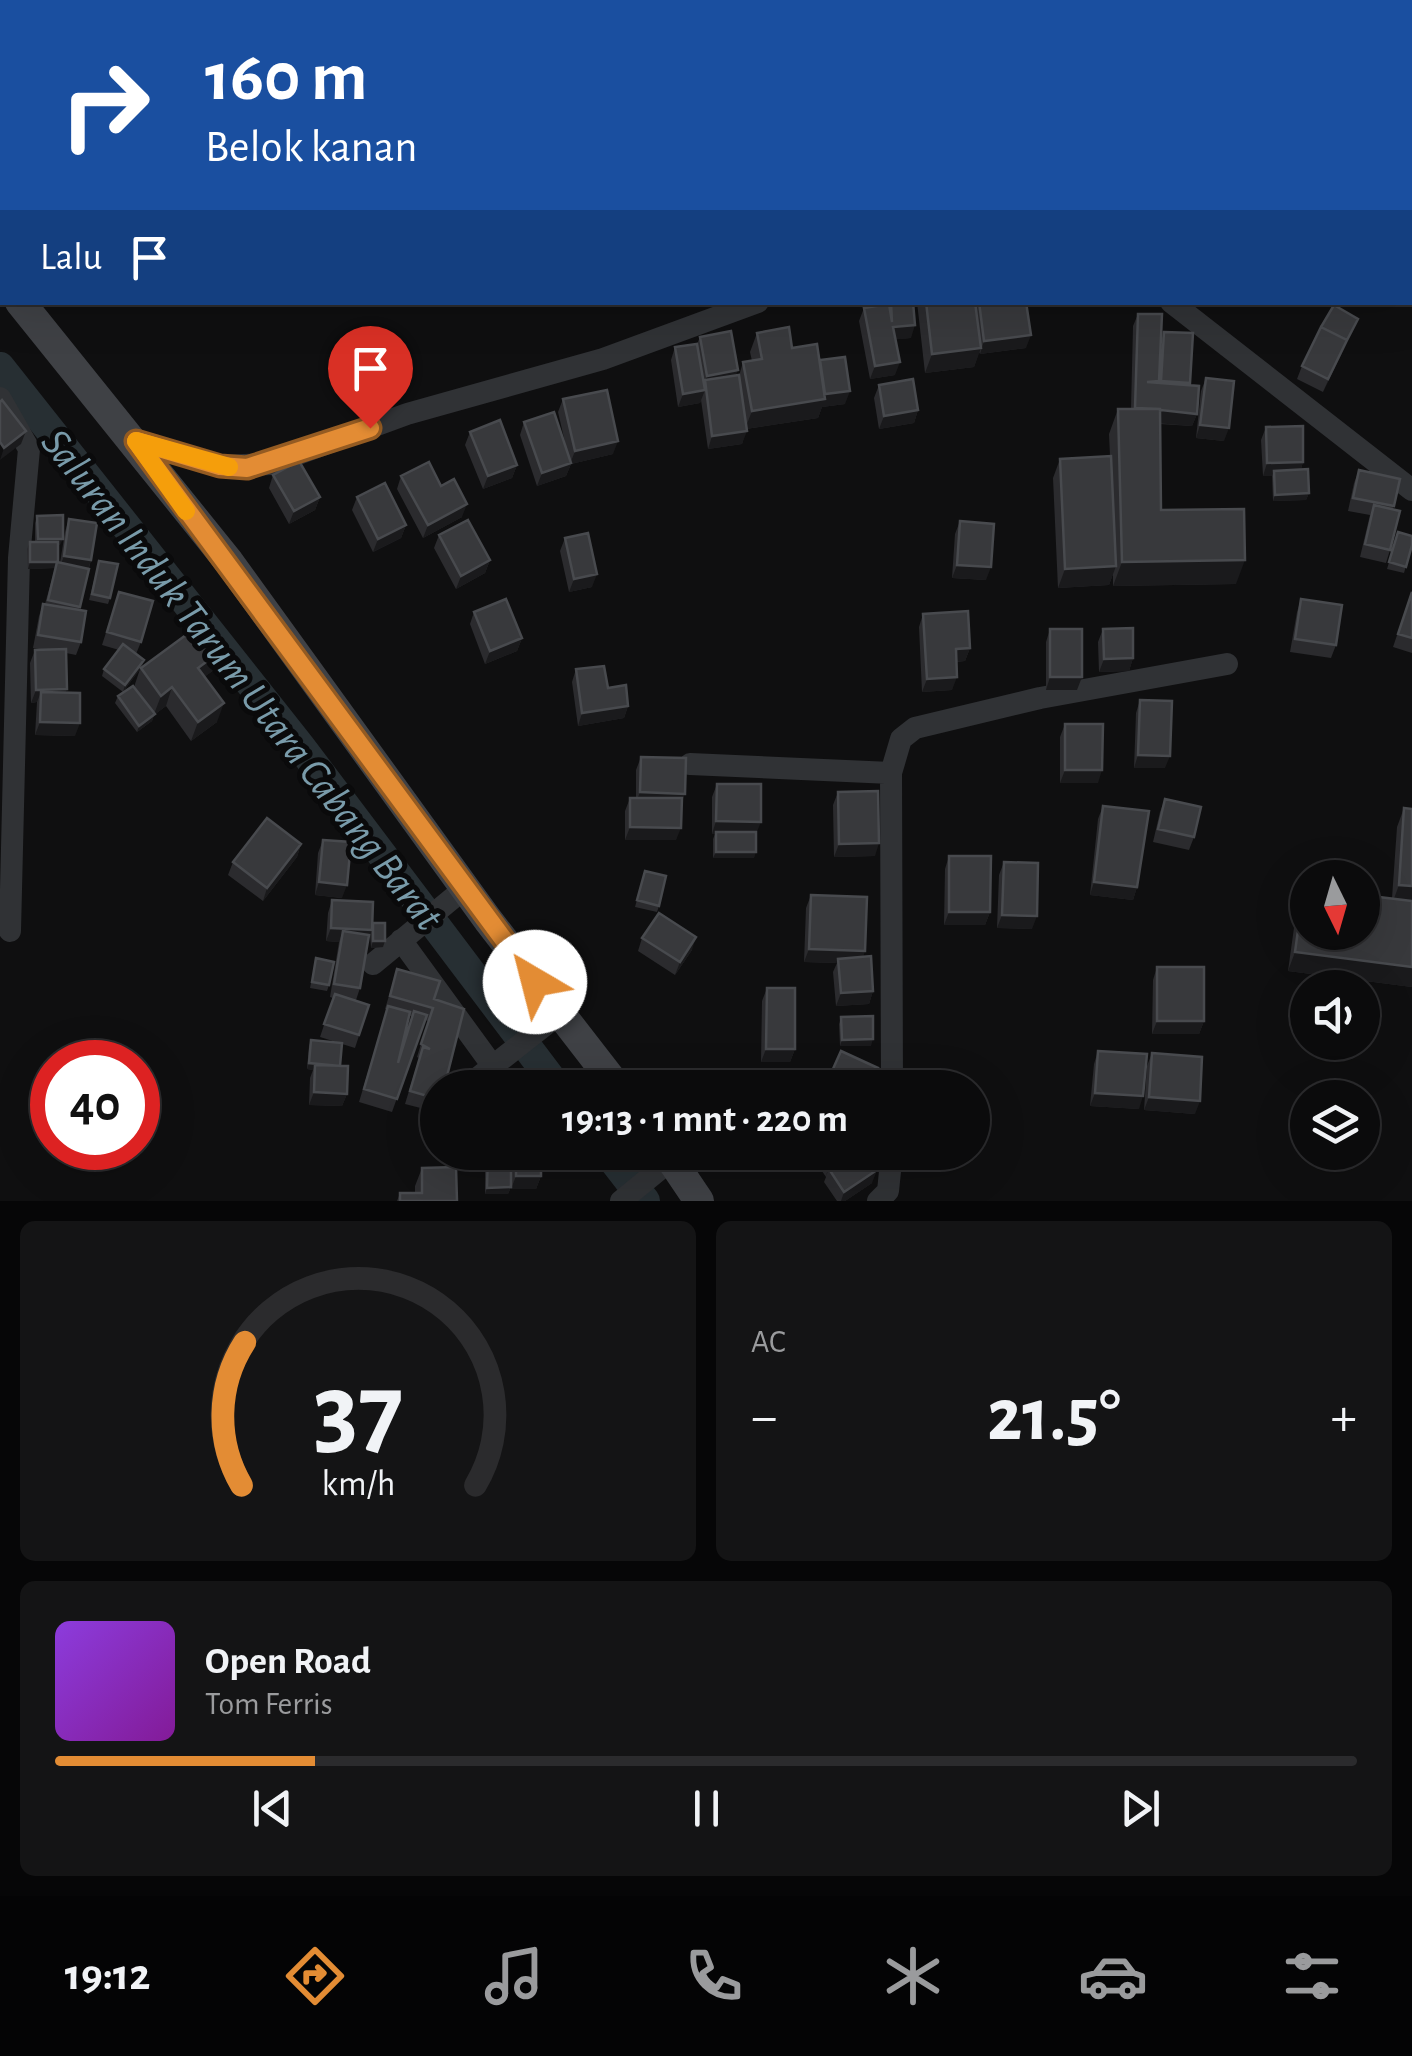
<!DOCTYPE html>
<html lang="id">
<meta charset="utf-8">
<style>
body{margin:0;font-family:"Alegreya Sans",sans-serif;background:#141415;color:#f1f3f6;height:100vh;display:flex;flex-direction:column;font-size:38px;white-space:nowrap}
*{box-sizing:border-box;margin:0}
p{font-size:32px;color:#9a9b9d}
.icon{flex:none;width:55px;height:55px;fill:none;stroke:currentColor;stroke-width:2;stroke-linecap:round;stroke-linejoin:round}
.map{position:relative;height:1201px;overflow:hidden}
.side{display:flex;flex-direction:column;gap:20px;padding:20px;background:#060607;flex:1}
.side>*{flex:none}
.hud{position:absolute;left:0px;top:0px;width:1412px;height:305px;box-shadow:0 10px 40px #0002,0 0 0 2px #2b2b2d;background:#1a4fa0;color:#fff;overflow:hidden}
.needle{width:65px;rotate:175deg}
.controls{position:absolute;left:1290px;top:860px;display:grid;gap:20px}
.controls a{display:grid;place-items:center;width:90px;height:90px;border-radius:50%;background:#0b0b0c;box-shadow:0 10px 40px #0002,0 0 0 2px #2b2b2d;font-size:50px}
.speed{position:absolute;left:30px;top:1040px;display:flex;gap:20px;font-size:50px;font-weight:700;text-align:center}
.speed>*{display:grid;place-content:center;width:130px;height:130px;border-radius:50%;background:#0b0b0c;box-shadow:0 10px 40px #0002,0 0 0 2px #2b2b2d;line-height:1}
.speed .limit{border:15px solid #d22;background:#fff;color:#111}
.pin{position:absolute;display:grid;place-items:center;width:85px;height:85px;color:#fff;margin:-102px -42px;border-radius:50% 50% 50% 0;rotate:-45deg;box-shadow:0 0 10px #0007}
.pin .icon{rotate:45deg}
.me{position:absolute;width:110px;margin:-55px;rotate:323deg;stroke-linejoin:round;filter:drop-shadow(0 0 8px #0008)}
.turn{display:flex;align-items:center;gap:35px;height:210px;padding:0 40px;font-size:45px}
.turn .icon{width:130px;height:130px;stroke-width:2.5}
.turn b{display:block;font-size:70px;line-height:85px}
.then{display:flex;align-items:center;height:95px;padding:0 40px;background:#0003;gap:20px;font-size:38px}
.big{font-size:75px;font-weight:700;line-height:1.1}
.side .tile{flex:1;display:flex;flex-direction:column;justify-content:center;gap:15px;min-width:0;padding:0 35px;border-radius:15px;background:#141415}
.side .dial{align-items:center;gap:0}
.dial svg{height:260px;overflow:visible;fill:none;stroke:#2b2b2d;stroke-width:7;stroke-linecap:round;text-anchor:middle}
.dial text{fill:#f1f3f6;stroke:none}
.song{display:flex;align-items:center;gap:30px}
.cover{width:120px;height:120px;border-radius:15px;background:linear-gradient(135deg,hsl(270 70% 55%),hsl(290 70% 35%))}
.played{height:10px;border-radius:5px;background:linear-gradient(90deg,#e38c34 20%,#2b2b2d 20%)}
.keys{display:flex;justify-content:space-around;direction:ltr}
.heat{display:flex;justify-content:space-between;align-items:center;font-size:55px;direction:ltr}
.side .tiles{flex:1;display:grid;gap:20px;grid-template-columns:1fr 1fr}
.tile:last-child{grid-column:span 2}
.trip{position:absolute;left:420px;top:1070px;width:570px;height:100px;border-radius:50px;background:#0b0b0c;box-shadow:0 10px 40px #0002,0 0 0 2px #2b2b2d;font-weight:700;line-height:100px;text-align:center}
.dock{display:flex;height:160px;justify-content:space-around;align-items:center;background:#040405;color:#9a9b9d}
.dock .icon{width:70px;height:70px}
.dock .selected{color:#e38c34}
.dock b{font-size:45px;color:#f1f3f6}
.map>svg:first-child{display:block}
</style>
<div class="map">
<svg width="1412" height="1201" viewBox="0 0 1412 1201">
<rect width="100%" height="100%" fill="#0f0f10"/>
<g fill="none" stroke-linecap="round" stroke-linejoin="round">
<!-- canal -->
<path stroke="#272f33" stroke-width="30" d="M0,367L300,746L558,1088
M607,1152L645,1201"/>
<!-- street -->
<path stroke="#303235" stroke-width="22" d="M739,0V2
M1171,302L1412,490
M0,398L29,449L19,558L10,931
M135,441L220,466L271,464L407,414L603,359L758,302
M690,764L891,773
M401,940L492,1065
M373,964L465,888
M465,1088L559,1014
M892,1088L891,773L901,739L915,728L1040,698L1227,664
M621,1201L671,1160
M878,1201L888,1191L892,1152"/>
<!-- secondary -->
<path stroke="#3f4145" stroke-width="30" d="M0,278L2,281
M20,302L229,562L488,920L618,1088
M666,1152L699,1201"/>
</g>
<!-- wall -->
<path fill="#2b2b2e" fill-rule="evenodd" d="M885,302H913L911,338L896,339L895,375L870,379L859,321L864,308L885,304Z
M917,302H975L976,309L978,302L1026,348L980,354L979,352L974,367L925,373Z
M1138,314L1161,342L1164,332L1189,385L1197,414L1192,426L1160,424L1161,510L1236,584L1113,586V574L1109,585L1058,588L1053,478L1060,459L1110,456L1109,434L1118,409H1131L1133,326Z
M1358,319L1323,392L1297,379L1302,366Z
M757,333L820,360L845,404L822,407L818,418L746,429L742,444L708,449L701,400L700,403L678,407L671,360L675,347L697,344L700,337L736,376H739L743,362L752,361L750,352Z
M1206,378L1224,441L1196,438L1201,391Z
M879,385L918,410L914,423L879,429L874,398Z
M563,399L613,454L571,464L566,476L537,486L520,435L524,422L567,451L558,412Z
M1266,427L1303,462L1301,469L1309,493L1306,500L1273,501L1272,476H1263L1261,440Z
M470,432L517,465L512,478L483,489L465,445Z
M1359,470L1400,479L1393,509L1390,550L1386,563L1360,557L1370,515L1348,511L1354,483Z
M273,475L320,497L315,510L289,524L269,488Z
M401,476L441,486L462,517L423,538L397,489Z
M357,497L406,525L401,538L373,552L352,510Z
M37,516L60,545H58V562L60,563L65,532L69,519L91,560L79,610L81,642L76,655L66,653V692L75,736L35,735L37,702L31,703L30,663L35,650H46L33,648L39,616L43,604H45L55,568L28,569L27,549L30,542H35V523Z
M960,521L986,580L952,578L955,534Z
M1398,532L1412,545L1404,573L1387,569Z
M439,535L490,560L485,573L456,589L434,548Z
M565,538L592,587L569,592L560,551Z
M99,561L110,598L108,604L89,600Z
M1412,591V653L1393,647Z
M119,592L141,642L136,654L141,668L218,667L204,677L217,722L191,741L166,706L154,715L152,721L137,732L115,703L118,696L134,687L140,669L123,692L102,676L104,669L119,650L102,645Z
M1301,599L1336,645L1331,658L1290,652L1297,612Z
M474,612L522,638L517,651L485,664L470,624Z
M923,614L970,648L965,661L956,662L952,690L922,692L919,627Z
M1050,629L1077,690H1046V642Z
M1103,629L1133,658L1129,671L1099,672L1098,642Z
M576,669L608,688L628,706L624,718L578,726L572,682Z
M1140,700L1165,768H1134L1136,713Z
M1065,724L1098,783H1060V737Z
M641,757L682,802L676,840H625V811L630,798H636V770Z
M717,784L756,834L754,858H713V839L715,834H712V797Z
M838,792L875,856L834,857L833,805Z
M1165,799L1194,837L1189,850L1153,842L1160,812Z
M1103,806L1137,887L1133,900L1090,895L1098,819Z
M1404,808L1412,987L1288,971L1297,906L1304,887L1392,898L1397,827Z
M323,840L342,898L315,895L318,853Z
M301,844L297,857L263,901L228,875L233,862Z
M949,856L990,912L985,925H944L945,869Z
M1004,862L1032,929L997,928L999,875Z
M645,871L659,906L657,912L635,907Z
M811,895L863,956L873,991L869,1004L836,1006L833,972L837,963L804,962L806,908Z
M332,900L372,926L383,947L371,948L370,933L360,988L356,1000L369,1005L355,1048L342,1044L340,1066L347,1094L342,1106L309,1105L310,1078L313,1070L307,1069L309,1046L311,1040L339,1043L320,1037L333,998L330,997L339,942L326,941L328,913Z
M642,938L692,950L675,975L638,951Z
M316,958L329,985L327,991L310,988Z
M1157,967L1204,1021L1199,1034H1152L1153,980Z
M397,969L434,999L438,1088V1108L436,1112L405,1104L419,1058L417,1057L428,1021L425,1020L392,1112L359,1102L387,1009H385ZM409,1016H412L401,1051Z
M767,988L795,1049L790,1062H761L762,1001Z
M841,1017L871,1046H840L839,1024Z
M841,1051L878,1068L871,1088H825Z
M1098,1051L1139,1109L1090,1106L1094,1064Z
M1152,1053L1195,1114L1144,1110L1147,1066Z
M487,1152L511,1187L508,1194H485V1159Z
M511,1152H541V1176L536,1189H511Z
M809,1152H865L872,1183L845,1201H837L824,1182L826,1177Z
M422,1168L457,1201H397L400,1193H415V1186Z"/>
<!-- shaded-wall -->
<path fill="#1a1a1c" d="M1358,319L1356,325L1323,392L1346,341Z
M915,325L911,338L889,340L893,327Z
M1031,335L1026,348L980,354L984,341Z
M981,348L974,367L925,373L932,354Z
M900,362L895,375L870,379L875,366Z
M738,370L733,383L705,381L707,376Z
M705,390L700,403L678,407L683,394Z
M850,391L845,404L822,407L818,418L745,429L752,411L824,394Z
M1135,408L1197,414L1192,426L1131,421Z
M918,410L914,423L879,429L884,416Z
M1200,425L1229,428L1224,441L1196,438Z
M26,431L21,444L0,460L4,448Z
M747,431L742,444L708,449L712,436Z
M618,441L613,454L571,464L566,476L537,486L542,473L570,464L575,451Z
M1303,462L1299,475L1274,471L1272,476H1263L1267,463Z
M517,465L512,478L483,489L488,476Z
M1309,493L1306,500L1273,501L1275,495Z
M320,497L315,510L289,524L294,511Z
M467,504L462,517L423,538L428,525Z
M406,525L401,538L373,552L378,539Z
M38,539H63L60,545L35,546Z
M64,556L91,560L87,573L59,569Z
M490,560L485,573L456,589L461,576Z
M1245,560L1236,584L1113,586L1122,562Z
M30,562H58L55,568L28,569Z
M957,565L991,567L986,580L952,578Z
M1116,566L1109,585L1058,588L1065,569Z
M597,574L592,587L569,592L574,579Z
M522,638L517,651L485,664L490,651Z
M225,648L218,667L191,687L198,668Z
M970,648L965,661L951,662L956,649Z
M1133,658L1129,671L1099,672L1104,659Z
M144,660L142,667L123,692L125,685Z
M957,677L952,690L922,692L927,679Z
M1050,677H1082L1077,690H1046Z
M172,687L166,706L154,715L152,721L137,732L139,726L154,714L161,696Z
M67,689L62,702L41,692L37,702L31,703L36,690Z
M224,703L217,722L191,741L198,722Z
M628,706L624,718L578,726L582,713Z
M40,722L80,723L75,736L35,735Z
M1138,755L1170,756L1165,768H1134Z
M1065,770H1102L1098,783H1060Z
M640,792L685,794L680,807L635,805Z
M716,821L761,822L756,834H712Z
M630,827L681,828L676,840H625Z
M879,843L875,856L834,857L839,844Z
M301,844L297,857L263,901L267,888Z
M716,852H756L754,858H713Z
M319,882L347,885L342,898L315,895Z
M1094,882L1137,887L1133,900L1090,895Z
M1399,885L1412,886V905L1392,904Z
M949,912H990L985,925H944Z
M1002,915L1037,916L1032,929L997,928Z
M331,928L372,930L367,943L343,931L339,942L326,941Z
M696,937L692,950L675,975L680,962Z
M373,941H385L383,947L371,948Z
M809,949L865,951L861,964L838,959L837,963L804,962Z
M1295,952L1412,967V987L1288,971Z
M873,991L869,1004L836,1006L841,993Z
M1157,1021H1204L1199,1034H1152Z
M873,1039L871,1046H840L842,1040Z
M766,1049H795L790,1062H761Z
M309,1063L340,1066L315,1065L313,1070L307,1069Z
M314,1092L347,1094L342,1106L309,1105Z
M1095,1093L1143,1096L1139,1109L1090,1106Z
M1149,1097L1200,1101L1195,1114L1144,1110Z
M849,1152H865L829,1169L825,1178L830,1165Z
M877,1170L872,1183L845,1201H841L844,1192Z
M516,1176H541L536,1189H511Z
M511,1187L508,1194H485L487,1188Z"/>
<!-- building -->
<path fill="#38393c" stroke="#484a4e" stroke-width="2.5" d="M913,0H947V2H913Z
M966,0H997V2H966Z
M1152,0H1196V2H1152Z
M891,302H913L915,325L893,327L900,362L875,366L864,308L889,304L892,322Z
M926,302H975L981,348L932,354Z
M979,302H1026L1031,335L984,341Z
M1334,305L1358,319L1347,340L1321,327Z
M1138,314H1162L1159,381L1147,382L1199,386L1197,414L1160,410V409L1135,408Z
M789,327L792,348L817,344L825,399L752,411L743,362L762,359L757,333Z
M1321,327L1347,340L1328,379L1302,366Z
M731,331L738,370L707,376L700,337Z
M1164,332L1193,333L1190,383L1161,381Z
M697,344L705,390L683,394L675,347Z
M845,357L850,391L825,394L820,360Z
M739,375L747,431L712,436L705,380Z
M1206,378L1234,381L1229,428L1200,425Z
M913,379L918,410L884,416L879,385Z
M607,390L618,441L575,451L563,399Z
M2,400L26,431L4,448L0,442V402Z
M1118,409H1160L1161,510L1244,509L1245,560L1122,562Z
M554,412L571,463L542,473L524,422Z
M500,420L517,465L488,476L470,432Z
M1303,426V462L1267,463L1266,427Z
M1111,456L1116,566L1065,569L1060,459Z
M299,461L320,497L294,511L273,475Z
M429,462L441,486L454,479L467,504L428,525L401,476Z
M1308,469L1309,493L1275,495L1274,471Z
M1359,470L1400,479L1394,506L1353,498Z
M385,483L406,525L378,539L357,497Z
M1374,505L1400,511L1390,550L1365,544Z
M63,515V539H38L37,516Z
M69,519L97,523L91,560L64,556Z
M468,520L490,560L461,576L439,535Z
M960,521L994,524L991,567L957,565Z
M1398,532L1412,536V545L1406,567L1389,562Z
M588,533L597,574L574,579L565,538Z
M30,542H58V562H30Z
M99,561L118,564L110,598L92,594Z
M57,562L89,569L80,607L48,600Z
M119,592L153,601L141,642L107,632Z
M1412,592V638L1398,634Z
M506,599L522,638L490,651L474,612Z
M1301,599L1342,605L1336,645L1295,639Z
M43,604L86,611L81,642L38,635Z
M968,611L970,648L956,649L957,677L927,679L923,614Z
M205,621L225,648L198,668L224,703L198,722L172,687L161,696L141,668Z
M1133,628V658L1104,659L1103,629Z
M1050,629H1082V677H1050Z
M123,644L144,660L125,685L104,669Z
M66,649L67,689L36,690L35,650Z
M604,666L608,688L626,685L628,706L582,713L576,669Z
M133,686L155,714L139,726L118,696Z
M41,692L80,693V723L40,722Z
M1140,700L1172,701L1170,756L1138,755Z
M1065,724H1103L1102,770H1065Z
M641,757L686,758L685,794L640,792Z
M717,784H761V822L716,821Z
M878,791L879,843L839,844L838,792Z
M630,798H682L681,828L630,827Z
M1165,799L1201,807L1194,837L1158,829Z
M1103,806L1149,811L1137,887L1094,882Z
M1404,808L1412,809V886L1399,885Z
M267,818L301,844L267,888L233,862Z
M716,832H756V852H716Z
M323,840L351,842L347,885L319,882Z
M949,856H991L990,912H949Z
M1004,862L1038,863L1037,916L1002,915Z
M645,871L666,876L659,906L637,900Z
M1304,887H1308V932H1362V895L1412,901V967L1295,952Z
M811,895L867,897L865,951L809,949Z
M332,900L373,902L372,930L331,928Z
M659,913L696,937L680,962L642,938Z
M373,923H385V941H373Z
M343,931L369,935L360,988L334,984Z
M871,956L873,991L841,993L838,959Z
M316,958L334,962L329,985L312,982Z
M1157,967H1204V1021H1157Z
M397,969L440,981L434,999L464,1009L444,1088H438V1099L410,1091L423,1047L430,1049L421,1044L433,1008L390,996Z
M767,988H795V1049H766Z
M335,994L369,1005L359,1035L324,1024Z
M388,1006L410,1012L398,1063L414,1011L427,1015L397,1099L364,1089Z
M873,1016V1039L842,1040L841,1017Z
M311,1040L342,1043L340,1066L309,1063Z
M841,1051L878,1068L870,1088H847L828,1080Z
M1098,1051L1147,1054L1143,1096L1095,1093Z
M1152,1053L1202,1057L1200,1101L1149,1097Z
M315,1065L348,1066L347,1094L314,1092Z
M488,1152L511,1153V1187L487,1188Z
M516,1152H541V1176H516Z
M822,1152H849L830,1165Z
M854,1152H865L877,1170L844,1192L829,1169Z
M456,1167L457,1201H400V1193H422V1168Z"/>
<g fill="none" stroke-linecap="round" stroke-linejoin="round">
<!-- route casing -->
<g stroke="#945b22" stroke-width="25">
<path id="route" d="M370,428L247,468L220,466L136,441L535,982"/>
</g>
<!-- route -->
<use href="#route" stroke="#e38c34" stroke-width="18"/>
<!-- slow -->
<path stroke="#f59e0b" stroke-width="18" d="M186,511L136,441L229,467"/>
</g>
<g text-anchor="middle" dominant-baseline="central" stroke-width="10" stroke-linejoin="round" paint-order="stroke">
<!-- water labels -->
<g font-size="42" font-style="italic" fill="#799baa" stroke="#0a0a0b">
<text transform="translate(242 680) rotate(52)">Saluran Induk Tarum Utara Cabang Barat</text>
</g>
</g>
</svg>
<div class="controls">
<a><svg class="needle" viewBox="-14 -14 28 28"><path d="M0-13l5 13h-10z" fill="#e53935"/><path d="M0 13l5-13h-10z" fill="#9a9b9d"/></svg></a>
<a><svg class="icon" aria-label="sound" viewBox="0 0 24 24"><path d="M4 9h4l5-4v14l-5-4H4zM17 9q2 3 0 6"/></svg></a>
<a><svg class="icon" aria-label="layers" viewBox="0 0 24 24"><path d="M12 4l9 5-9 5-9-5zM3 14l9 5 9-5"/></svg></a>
</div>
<div class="speed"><div class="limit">40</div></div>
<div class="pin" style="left:370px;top:428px;background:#d93025"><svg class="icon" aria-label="arrive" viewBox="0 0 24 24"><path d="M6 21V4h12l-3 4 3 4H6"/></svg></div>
<svg class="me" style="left:535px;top:982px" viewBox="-20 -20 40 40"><circle r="19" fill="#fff"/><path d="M0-13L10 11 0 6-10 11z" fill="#e38c34"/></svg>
<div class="trip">19:13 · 1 mnt · 220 m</div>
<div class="hud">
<div class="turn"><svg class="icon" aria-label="right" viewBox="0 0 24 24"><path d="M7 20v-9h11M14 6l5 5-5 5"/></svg><div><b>160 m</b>Belok kanan</div></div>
<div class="then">Lalu<svg class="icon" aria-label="arrive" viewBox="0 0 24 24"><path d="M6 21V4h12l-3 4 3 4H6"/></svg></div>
</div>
</div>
<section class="side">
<div class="tiles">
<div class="tile dial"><svg viewBox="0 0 100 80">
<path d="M14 69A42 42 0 1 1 86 69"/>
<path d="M14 69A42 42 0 0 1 15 25" stroke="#e38c34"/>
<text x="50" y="56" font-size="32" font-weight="700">37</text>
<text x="50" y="72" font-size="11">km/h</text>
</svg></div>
<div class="tile"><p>AC</p>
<div class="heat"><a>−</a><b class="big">21.5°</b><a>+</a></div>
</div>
<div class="tile">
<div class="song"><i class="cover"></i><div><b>Open Road</b><p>Tom Ferris</p></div></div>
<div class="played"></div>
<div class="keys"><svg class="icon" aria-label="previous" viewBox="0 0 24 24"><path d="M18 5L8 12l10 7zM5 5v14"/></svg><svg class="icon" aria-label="pause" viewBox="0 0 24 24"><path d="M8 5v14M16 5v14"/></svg><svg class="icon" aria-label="next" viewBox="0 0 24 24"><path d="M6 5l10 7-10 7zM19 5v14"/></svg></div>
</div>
</div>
</section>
<nav class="dock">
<b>19:12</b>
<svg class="icon selected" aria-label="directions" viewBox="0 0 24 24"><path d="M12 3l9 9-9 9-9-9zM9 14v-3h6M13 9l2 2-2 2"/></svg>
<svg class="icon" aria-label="music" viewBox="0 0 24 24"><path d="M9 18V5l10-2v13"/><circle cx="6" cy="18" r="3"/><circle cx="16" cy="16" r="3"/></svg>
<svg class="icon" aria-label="phone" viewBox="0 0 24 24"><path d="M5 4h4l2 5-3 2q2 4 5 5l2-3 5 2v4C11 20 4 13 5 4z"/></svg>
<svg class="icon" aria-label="climate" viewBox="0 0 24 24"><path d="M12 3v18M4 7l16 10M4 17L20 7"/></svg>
<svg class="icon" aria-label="car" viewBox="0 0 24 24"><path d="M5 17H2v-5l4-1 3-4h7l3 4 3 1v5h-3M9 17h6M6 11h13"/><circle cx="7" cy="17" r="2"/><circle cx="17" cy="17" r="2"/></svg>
<svg class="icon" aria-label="filters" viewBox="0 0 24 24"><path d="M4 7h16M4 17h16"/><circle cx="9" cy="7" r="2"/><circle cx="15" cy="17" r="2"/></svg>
</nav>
